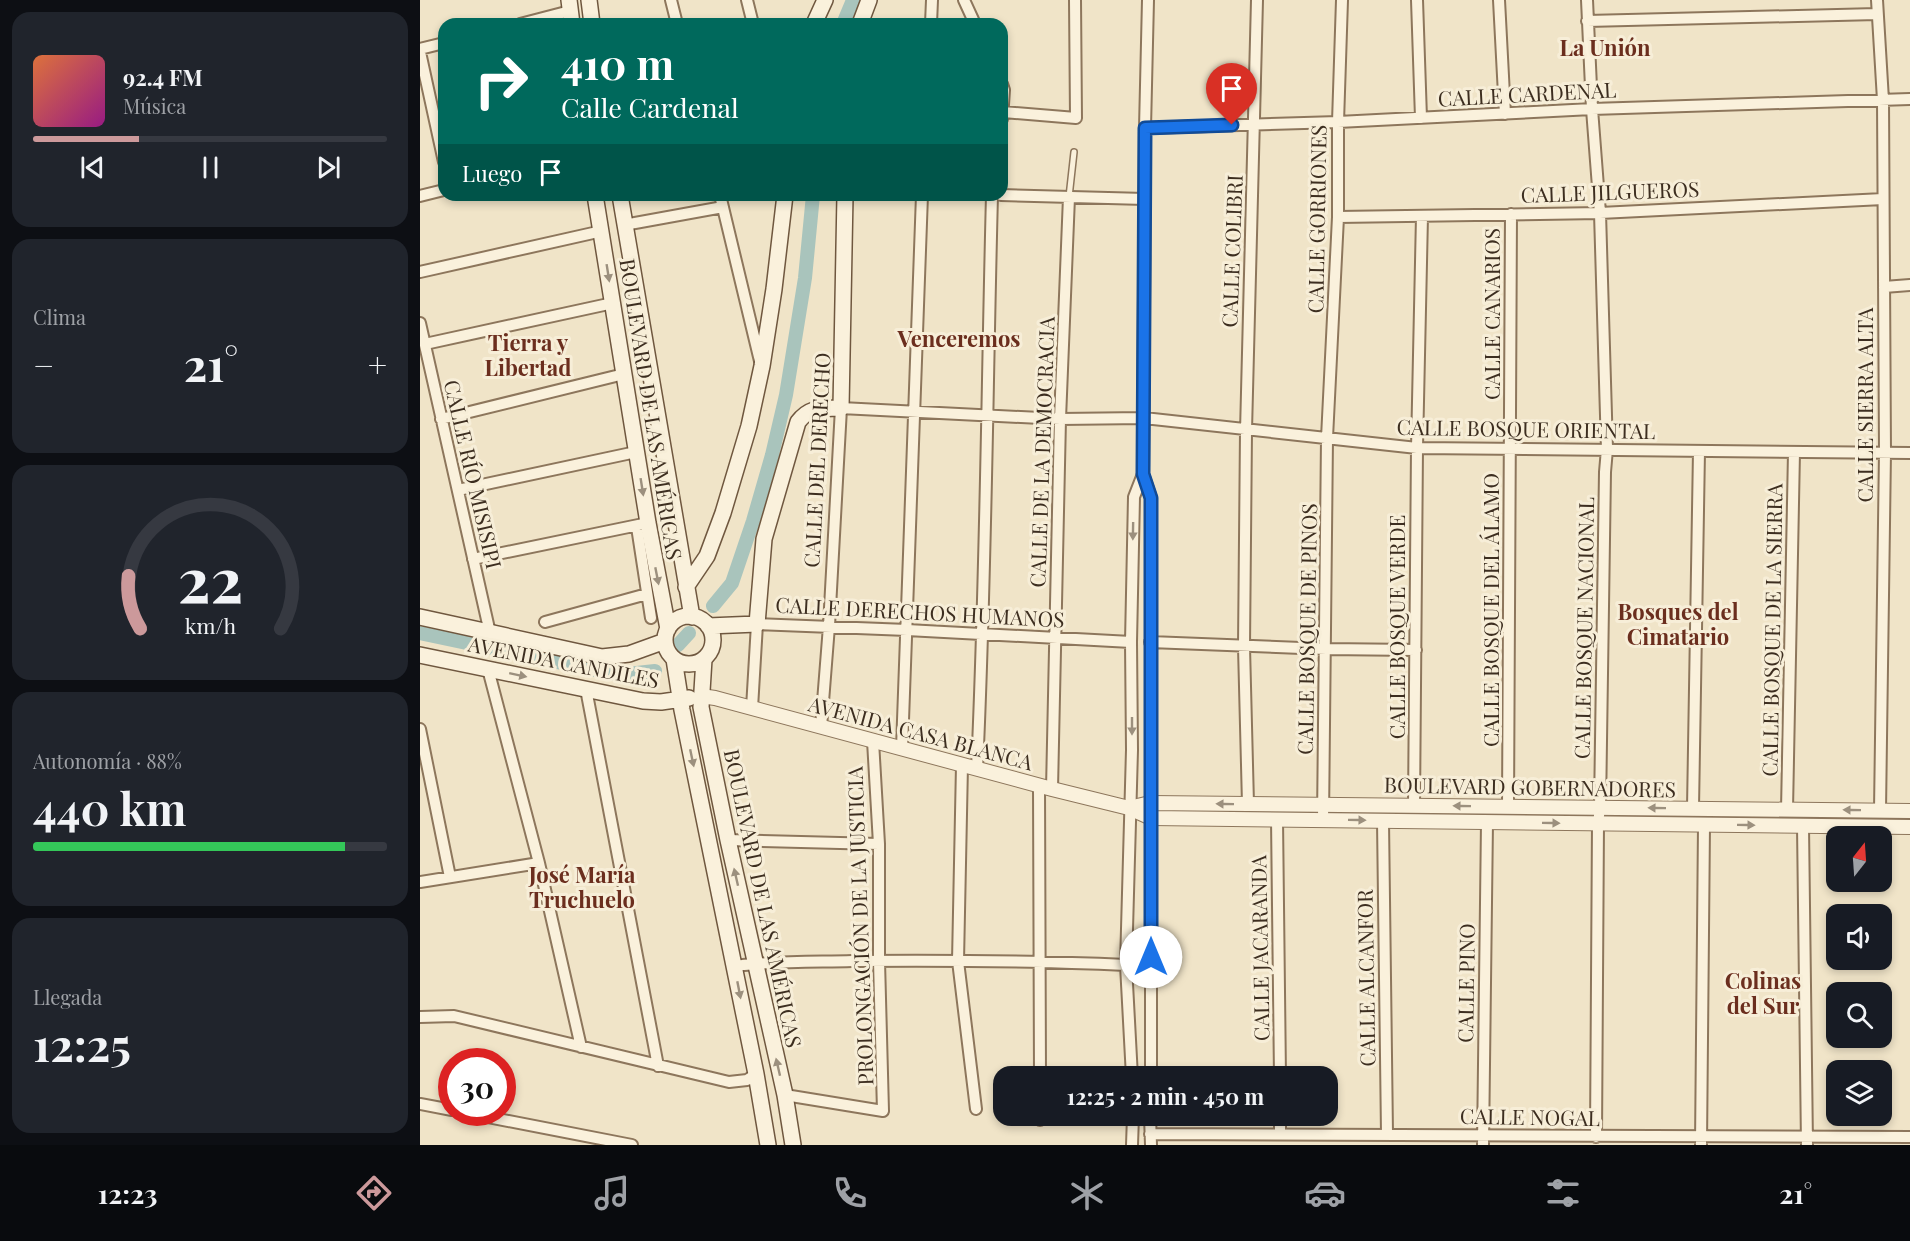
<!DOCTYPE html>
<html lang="es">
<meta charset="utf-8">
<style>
body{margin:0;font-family:"Playfair Display",serif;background:#20242c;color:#f1f3f6;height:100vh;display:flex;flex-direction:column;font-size:22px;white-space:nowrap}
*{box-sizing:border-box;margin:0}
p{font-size:20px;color:#9ea1a6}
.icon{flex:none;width:33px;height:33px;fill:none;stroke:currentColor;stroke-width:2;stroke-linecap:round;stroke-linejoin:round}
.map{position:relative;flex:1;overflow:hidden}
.drawer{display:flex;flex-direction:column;gap:12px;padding:12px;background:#0d0f14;width:420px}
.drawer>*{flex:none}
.hud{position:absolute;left:18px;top:18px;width:570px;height:183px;border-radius:18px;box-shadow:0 3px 9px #0003;background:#00695c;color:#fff;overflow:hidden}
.needle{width:39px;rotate:17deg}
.tools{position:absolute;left:1406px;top:826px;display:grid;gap:12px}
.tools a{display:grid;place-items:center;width:66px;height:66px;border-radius:12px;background:#171b24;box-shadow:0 3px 9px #0003;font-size:30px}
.speed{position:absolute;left:18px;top:1048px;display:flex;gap:12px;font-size:30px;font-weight:700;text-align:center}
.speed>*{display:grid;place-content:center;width:78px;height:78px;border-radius:50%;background:#171b24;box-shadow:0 3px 9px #0003;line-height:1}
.speed .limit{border:9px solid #d22;background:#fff;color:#111}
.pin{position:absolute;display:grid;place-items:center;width:51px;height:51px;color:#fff;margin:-62px -26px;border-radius:50% 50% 50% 0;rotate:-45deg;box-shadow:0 0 6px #0007}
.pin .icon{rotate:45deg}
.me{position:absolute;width:66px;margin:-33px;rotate:0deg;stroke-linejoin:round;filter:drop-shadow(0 0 4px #0008)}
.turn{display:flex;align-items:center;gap:21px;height:126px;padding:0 24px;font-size:27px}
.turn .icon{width:78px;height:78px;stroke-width:2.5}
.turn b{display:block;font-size:42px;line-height:51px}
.then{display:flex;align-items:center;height:57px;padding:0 24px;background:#0003;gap:12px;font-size:22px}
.big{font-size:45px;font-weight:700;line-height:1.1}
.drawer .widget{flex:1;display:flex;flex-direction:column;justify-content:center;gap:9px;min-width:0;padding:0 21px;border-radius:18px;background:#20242c}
.drawer .dial{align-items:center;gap:0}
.dial svg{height:156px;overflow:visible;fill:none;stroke:#363941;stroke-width:7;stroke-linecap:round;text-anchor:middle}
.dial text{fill:#f1f3f6;stroke:none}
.song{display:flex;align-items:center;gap:18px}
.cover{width:72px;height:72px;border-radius:9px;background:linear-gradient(135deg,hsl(20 70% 55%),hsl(310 70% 35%))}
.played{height:6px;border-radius:3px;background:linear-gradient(90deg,#cc999b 30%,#363941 30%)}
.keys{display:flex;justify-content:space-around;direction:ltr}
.heat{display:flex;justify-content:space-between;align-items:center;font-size:33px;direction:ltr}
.charge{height:9px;border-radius:4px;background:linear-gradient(90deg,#34c759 88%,#363941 0)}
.trip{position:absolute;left:573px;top:1066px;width:345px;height:60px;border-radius:18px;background:#171b24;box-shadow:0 3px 9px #0003;font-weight:700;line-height:60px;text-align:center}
.tab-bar{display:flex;height:96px;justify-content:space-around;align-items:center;background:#090b0e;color:#9ea1a6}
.tab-bar .icon{width:42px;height:42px}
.tab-bar .active{color:#cc999b}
.tab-bar b{font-size:27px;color:#f1f3f6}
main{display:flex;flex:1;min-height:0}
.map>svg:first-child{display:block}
</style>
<main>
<section class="drawer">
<div class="widget">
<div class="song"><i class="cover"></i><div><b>92.4 FM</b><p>Música</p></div></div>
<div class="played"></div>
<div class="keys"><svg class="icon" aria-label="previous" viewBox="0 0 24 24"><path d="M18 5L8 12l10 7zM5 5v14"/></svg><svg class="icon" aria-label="pause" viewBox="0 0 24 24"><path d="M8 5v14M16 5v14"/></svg><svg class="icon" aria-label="next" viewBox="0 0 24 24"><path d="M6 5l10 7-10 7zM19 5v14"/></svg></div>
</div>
<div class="widget"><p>Clima</p>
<div class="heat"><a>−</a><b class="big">21°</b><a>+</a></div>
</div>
<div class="widget dial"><svg viewBox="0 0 100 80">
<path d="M14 69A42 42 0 1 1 86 69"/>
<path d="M14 69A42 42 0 0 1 8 42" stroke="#cc999b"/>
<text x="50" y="56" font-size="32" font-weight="700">22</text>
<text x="50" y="72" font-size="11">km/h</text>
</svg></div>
<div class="widget"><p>Autonomía · 88%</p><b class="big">440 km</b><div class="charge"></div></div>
<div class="widget"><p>Llegada</p><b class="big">12:25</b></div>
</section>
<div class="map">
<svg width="1490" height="1145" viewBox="0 0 1490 1145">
<rect width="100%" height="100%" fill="#f0e4c8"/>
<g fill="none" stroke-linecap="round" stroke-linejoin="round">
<!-- canal -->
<path stroke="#a9c4bc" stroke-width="14" d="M423,24L433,0
M293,606L312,583L333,521L352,455L366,395L385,278L393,195
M0,633L198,675L235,671
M258,645L269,633"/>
<!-- service casing -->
<g stroke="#8d765c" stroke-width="8">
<path id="service" d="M649,197L654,152"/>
</g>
<!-- minor casing -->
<g stroke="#8d765c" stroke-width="14">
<path id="minor" d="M251,0L257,24
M327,0L333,24
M544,0L555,24
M728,0L725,128L723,474L731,498V1077
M997,0L1001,118
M1079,0L1085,114
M1167,0L1172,109L1180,213L1187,449L1185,472L1180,808L1178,823L1176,1137
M1457,0L1463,100L1465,452L1460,810
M1167,21L1457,14
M100,24L150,11
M511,24L512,0
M0,49L24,43
M0,52L24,162
M582,84L584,90L582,119
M583,112L656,118L655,0
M725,128L918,122L1172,109L1490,99
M300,195L340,361
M581,195L725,199
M0,196L24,190
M918,217L1180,213L1463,199
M204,225L303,207
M0,272L182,231
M1464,287L1490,285
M0,323L70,633
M5,344L193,303
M21,419L204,374
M38,490L216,452
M217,527L231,618
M53,559L228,523
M125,622L227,594
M730,642L906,649L996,650
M68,669L119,863L161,1047
M166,689L238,1066
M332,708L337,624L487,630L711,642
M401,727L409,626L421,408L640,419L724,418L997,448L1490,453
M0,729L30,877
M482,748L502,195
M542,765L538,961L556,1109
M557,769C566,578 567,386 572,195
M619,786L620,1077
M632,789L640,419L649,197
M828,804L824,647L826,431L837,0
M994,806L997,448L1002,216
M1088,807L1091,214
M1273,808L1279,451
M1367,810L1374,452
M857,819L860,1077
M903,820L907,438L918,217V122L922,0
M963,821L967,1134
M1383,826L1387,1145
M308,840L459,844
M0,882L119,863
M314,966C353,961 393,962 432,961C524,960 615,961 706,965
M0,1017L34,1016L309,1082L327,1080L336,1074
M712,1077L706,965L712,750L711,642L714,497L723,474
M365,1095L463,1111L459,961V844L453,741
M0,1104L32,1110
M47,1113L212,1145
M730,1116L731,1145
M860,1116V1134
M620,1120V1116
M730,1134L1490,1137
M712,1145L713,1116
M1063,1145L1067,822
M1281,1145L1284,825"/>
</g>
<!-- tertiary casing -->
<g stroke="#8d765c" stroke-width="16">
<path id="tertiary" d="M281,696L295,698L632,789L709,808L731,818L1490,827
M709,808L730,803L1490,811"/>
</g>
<!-- secondary casing -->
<g stroke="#6f573f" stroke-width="18">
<path id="secondary" d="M149,0L152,24
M169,0L172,24
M394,24L405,0
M440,24L449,0
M175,195L228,523L248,629
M200,195L272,617
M266,587L287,556L303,513L329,426L342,366L354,289L365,195
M245 640a24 24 0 1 1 48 0a24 24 0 1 1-48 0Z
M0,617L182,657L209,654L245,641
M288,626L337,624L344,539L378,422C390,406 402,409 421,408L425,195
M0,655L223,701L241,702L269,698
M254,659L262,710L336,1074L348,1145
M284,659L281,707L308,840L365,1095L373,1145"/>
</g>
<!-- service -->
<use href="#service" stroke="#faf1dc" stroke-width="5"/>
<!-- minor -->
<use href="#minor" stroke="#faf1dc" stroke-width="10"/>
<!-- tertiary -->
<use href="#tertiary" stroke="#faf1dc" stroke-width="14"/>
<!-- secondary -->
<use href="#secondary" stroke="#faf1dc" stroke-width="15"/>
</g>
<!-- one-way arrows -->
<defs><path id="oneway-solid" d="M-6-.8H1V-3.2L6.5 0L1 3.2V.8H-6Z" transform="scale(1.5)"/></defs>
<g fill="#9c907e">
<use href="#oneway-solid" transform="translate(188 273) rotate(81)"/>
<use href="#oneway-solid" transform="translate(222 487) rotate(81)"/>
<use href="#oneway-solid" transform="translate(713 531) rotate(91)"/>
<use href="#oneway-solid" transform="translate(237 576) rotate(79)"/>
<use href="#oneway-solid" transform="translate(98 675) rotate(12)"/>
<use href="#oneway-solid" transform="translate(712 726) rotate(90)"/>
<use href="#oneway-solid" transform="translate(272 758) rotate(78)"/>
<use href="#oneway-solid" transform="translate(805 804) rotate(-179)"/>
<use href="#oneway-solid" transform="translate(1042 806) rotate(-179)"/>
<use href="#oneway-solid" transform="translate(1237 808) rotate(-179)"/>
<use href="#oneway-solid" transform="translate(1432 810) rotate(-179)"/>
<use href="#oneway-solid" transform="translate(937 820) rotate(1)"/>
<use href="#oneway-solid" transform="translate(1131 823) rotate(1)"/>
<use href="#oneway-solid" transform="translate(1326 825) rotate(1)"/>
<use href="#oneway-solid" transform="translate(316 877) rotate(-103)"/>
<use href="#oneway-solid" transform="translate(319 990) rotate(79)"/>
<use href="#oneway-solid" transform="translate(358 1067) rotate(-103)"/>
</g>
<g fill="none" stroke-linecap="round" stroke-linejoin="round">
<!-- route casing -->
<g stroke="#114b97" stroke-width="15">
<path id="route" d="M731,957V498L723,474L725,128L812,125"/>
</g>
<!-- route -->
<use href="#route" stroke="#1a73e8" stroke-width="10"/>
</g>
<g text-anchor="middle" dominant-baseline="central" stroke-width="6" stroke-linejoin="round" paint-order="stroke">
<!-- street labels -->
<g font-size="21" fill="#3d2e20" stroke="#f7eed8">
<text transform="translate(1107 93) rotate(-3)">CALLE CARDENAL</text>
<text transform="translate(1190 191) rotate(-2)">CALLE JILGUEROS</text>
<text transform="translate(896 219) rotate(-89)">CALLE GORRIONES</text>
<text transform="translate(811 251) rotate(-88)">CALLE COLIBRI</text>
<text transform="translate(1071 314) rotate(-90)">CALLE CANARIOS</text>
<text transform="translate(1444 405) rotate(-90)">CALLE SIERRA ALTA</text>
<text transform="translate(232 409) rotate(81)">BOULEVARD DE LAS AMÉRICAS</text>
<text transform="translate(1106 428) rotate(1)">CALLE BOSQUE ORIENTAL</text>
<text transform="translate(621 452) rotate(-88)">CALLE DE LA DEMOCRACIA</text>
<text transform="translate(396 460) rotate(-87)">CALLE DEL DERECHO</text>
<text transform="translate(54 474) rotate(77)">CALLE RÍO MISISIPI</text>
<text transform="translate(1070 610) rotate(-90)">CALLE BOSQUE DEL ÁLAMO</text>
<text transform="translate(500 611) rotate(3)">CALLE DERECHOS HUMANOS</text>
<text transform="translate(976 627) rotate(-90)">CALLE BOSQUE VERDE</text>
<text transform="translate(1163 628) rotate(-89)">CALLE BOSQUE NACIONAL</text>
<text transform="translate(886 629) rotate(-89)">CALLE BOSQUE DE PINOS</text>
<text transform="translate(1351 630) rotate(-89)">CALLE BOSQUE DE LA SIERRA</text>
<text transform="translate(144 661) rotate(11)">AVENIDA CANDILES</text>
<text transform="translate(501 732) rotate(15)">AVENIDA CASA BLANCA</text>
<text transform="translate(1110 786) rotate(1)">BOULEVARD GOBERNADORES</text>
<text transform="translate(344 898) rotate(78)">BOULEVARD DE LAS AMÉRICAS</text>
<text transform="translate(439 926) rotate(-92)">PROLONGACIÓN DE LA JUSTICIA</text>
<text transform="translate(839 948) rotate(-91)">CALLE JACARANDA</text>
<text transform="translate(945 978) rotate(-91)">CALLE ALCANFOR</text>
<text transform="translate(1045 983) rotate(-89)">CALLE PINO</text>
<text transform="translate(1110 1116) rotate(1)">CALLE NOGAL</text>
</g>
<!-- neighbourhood labels -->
<g font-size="22" font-weight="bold" fill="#6b2e1e" stroke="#f7eed8">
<text x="1185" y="47">La Unión</text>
<text x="539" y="338">Venceremos</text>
<text x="108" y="342">Tierra y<tspan x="108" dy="25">Libertad</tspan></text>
<text x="1258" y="611">Bosques del<tspan x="1258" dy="25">Cimatario</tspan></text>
<text x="162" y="874">José María<tspan x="162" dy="25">Truchuelo</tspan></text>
<text x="1343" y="980">Colinas<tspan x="1343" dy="25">del Sur</tspan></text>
</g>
</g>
</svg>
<div class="tools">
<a><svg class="needle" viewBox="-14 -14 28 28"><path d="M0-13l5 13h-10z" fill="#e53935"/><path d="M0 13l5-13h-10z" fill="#9ea1a6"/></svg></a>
<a><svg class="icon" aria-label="sound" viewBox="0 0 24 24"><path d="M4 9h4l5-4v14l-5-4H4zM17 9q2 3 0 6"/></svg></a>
<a><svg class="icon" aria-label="search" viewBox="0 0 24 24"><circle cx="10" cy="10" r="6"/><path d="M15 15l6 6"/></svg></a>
<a><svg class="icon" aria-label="layers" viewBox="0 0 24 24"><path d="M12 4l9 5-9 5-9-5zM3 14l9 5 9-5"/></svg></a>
</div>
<div class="speed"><div class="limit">30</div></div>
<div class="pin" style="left:812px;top:125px;background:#d93025"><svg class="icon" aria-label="arrive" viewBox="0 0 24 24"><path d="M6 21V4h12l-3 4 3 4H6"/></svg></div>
<svg class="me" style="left:731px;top:957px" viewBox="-20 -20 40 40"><circle r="19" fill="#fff"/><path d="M0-13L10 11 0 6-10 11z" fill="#1a73e8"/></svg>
<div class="trip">12:25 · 2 min · 450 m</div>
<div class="hud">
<div class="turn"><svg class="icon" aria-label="right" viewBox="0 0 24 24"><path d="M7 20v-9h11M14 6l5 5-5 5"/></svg><div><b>410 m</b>Calle Cardenal</div></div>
<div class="then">Luego<svg class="icon" aria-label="arrive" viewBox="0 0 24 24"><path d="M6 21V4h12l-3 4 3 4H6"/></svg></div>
</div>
</div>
</main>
<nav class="tab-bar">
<b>12:23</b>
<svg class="icon active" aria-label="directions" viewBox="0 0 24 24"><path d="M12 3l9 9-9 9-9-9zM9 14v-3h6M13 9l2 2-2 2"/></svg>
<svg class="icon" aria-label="music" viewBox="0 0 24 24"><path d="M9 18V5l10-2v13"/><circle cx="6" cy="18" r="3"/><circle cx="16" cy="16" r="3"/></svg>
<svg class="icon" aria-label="phone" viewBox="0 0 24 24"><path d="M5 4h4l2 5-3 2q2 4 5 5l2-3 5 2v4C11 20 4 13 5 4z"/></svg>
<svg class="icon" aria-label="climate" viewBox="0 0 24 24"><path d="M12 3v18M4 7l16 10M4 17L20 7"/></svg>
<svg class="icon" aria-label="car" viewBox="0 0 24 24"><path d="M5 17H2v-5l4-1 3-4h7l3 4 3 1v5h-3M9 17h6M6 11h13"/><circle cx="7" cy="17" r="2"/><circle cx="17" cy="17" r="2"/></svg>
<svg class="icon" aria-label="filters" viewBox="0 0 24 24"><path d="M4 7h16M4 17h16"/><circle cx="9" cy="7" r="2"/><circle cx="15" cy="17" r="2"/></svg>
<b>21°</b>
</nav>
